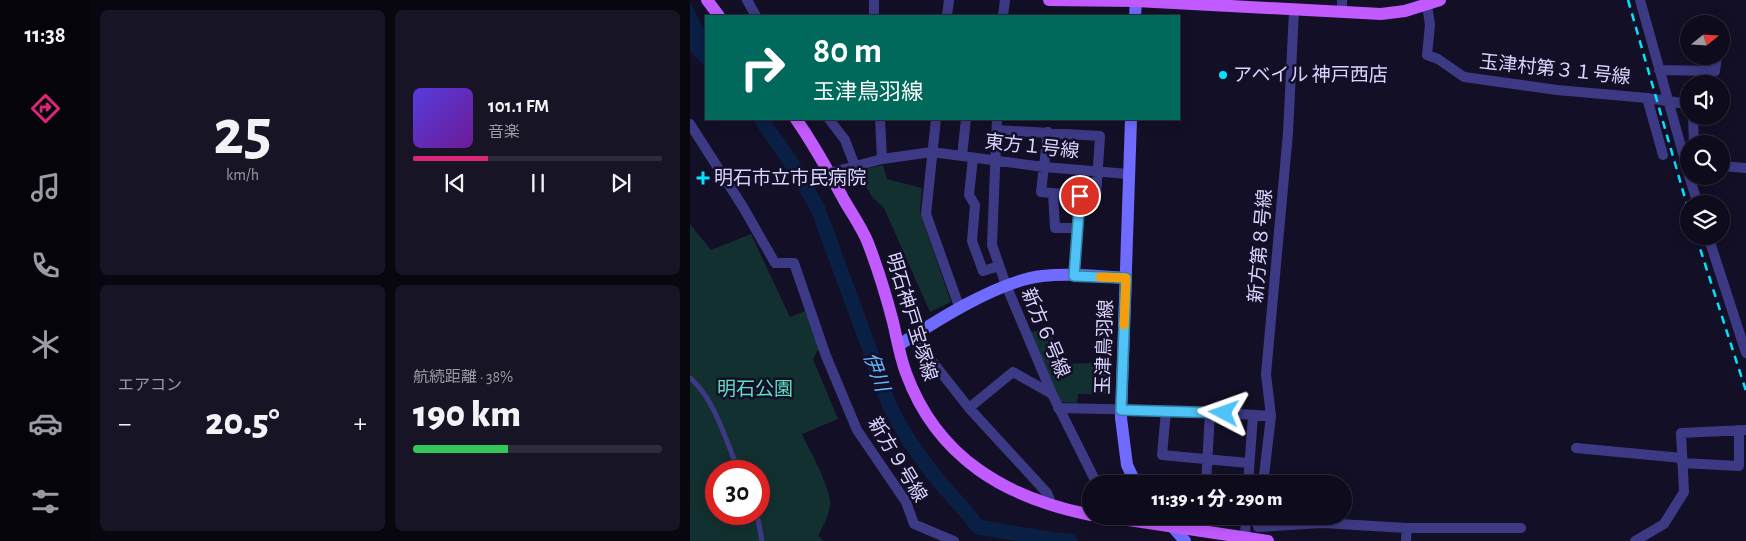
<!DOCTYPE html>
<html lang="ja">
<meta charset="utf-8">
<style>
body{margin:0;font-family:"Alegreya Sans","Noto Sans JP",sans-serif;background:#171425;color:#f1f3f6;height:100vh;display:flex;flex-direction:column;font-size:19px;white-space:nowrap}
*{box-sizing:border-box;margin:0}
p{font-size:16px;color:#9b9ba3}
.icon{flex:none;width:28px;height:28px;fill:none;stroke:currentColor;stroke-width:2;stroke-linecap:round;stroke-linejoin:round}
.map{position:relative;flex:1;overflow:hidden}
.drawer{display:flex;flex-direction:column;gap:10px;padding:10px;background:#08060f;width:600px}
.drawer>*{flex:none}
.top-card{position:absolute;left:15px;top:15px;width:475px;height:105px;border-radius:0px;box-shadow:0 2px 12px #0003,0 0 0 1px #2e2b3b;background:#00695c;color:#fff;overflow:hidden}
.needle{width:32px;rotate:72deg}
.buttons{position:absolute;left:990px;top:15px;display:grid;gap:10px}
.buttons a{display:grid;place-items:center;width:50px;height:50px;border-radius:50%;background:#0e0b1c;box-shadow:0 2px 12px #0003,0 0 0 1px #2e2b3b;font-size:25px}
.speed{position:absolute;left:15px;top:460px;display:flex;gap:10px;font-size:25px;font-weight:700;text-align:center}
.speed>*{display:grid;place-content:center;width:65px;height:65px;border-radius:50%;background:#0e0b1c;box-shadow:0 2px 12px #0003,0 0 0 1px #2e2b3b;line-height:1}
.speed .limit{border:8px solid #d22;background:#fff;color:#111}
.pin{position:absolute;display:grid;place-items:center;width:42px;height:42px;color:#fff;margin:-21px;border:2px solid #fff;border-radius:50%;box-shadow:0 1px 5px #0007}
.me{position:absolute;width:55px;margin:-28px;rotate:274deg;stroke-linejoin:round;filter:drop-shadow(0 0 4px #0008)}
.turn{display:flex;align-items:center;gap:18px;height:105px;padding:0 25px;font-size:22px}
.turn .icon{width:65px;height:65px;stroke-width:2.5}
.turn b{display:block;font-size:35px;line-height:42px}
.big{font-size:38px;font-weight:800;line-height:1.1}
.drawer .widget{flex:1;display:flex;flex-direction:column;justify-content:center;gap:8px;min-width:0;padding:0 18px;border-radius:8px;background:#171425}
.drawer .dial{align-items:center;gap:0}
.dial b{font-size:65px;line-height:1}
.song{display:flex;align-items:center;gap:15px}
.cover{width:60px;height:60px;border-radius:8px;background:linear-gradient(135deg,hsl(250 70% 55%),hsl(280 70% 35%))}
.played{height:5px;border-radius:2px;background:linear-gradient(90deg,#db2777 30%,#2e2b3b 30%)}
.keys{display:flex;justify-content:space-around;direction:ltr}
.heat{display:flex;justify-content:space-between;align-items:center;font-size:28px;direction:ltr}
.charge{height:8px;border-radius:4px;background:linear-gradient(90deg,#34c759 38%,#2e2b3b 0)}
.drawer .tiles{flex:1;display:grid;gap:10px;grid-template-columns:repeat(2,1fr)}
.trip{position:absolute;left:392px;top:475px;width:270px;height:50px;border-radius:25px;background:#0e0b1c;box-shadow:0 2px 12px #0003,0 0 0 1px #2e2b3b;font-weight:800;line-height:50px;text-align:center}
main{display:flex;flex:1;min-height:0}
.tab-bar{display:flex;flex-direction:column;width:90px;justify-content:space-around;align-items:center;background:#06040b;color:#9b9ba3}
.tab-bar .icon{width:35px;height:35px}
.tab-bar .active{color:#db2777}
.tab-bar b{font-size:22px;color:#f1f3f6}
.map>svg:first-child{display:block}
</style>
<main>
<nav class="tab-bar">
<b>11:38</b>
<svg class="icon active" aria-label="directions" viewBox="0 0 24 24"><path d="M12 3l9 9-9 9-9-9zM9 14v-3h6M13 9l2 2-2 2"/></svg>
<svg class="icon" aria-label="music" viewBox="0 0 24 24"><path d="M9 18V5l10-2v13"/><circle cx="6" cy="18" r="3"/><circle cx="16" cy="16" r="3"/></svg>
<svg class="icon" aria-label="phone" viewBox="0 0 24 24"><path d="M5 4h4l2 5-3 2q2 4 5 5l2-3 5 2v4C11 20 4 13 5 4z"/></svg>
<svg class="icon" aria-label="climate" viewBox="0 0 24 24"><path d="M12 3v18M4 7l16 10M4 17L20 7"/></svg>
<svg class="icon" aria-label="car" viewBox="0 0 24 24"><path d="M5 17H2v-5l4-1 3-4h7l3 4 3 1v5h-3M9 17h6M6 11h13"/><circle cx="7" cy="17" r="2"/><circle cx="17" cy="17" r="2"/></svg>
<svg class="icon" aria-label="filters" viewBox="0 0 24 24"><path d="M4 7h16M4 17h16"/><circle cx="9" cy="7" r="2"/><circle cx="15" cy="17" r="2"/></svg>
</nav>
<section class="drawer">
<div class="tiles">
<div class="widget dial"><b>25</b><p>km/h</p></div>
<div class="widget">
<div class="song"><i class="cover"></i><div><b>101.1 FM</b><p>音楽</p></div></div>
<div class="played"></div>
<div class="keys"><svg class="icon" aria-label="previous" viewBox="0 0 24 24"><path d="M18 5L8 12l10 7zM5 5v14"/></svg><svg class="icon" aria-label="pause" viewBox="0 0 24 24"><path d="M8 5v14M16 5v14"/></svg><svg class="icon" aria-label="next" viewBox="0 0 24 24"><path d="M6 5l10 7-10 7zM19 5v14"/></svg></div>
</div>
<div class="widget"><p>エアコン</p>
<div class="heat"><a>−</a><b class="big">20.5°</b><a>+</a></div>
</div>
<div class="widget"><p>航続距離 · 38%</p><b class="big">190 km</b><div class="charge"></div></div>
</div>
</section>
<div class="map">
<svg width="1056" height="541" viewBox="0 0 1056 541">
<rect width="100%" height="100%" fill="#130f26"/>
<!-- green -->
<path fill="#12302f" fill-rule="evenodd" d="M193,165L197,179L232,188L230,212L261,302L240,312L194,208L183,198L166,171Z
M0,224L21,250L61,234L100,317L118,310L130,346L123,359L148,419L112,434C120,451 140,486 140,503C140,515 133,526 128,536L134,541H0ZM26,471H69V514H26Z
M357,328L376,364L421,362L420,394H388L387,403L370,402L341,332Z"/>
<!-- water -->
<path fill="#0a1f44" d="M0,2L16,32V68L0,51Z"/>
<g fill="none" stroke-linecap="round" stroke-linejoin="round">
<!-- river -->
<path stroke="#0a1f44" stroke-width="15" d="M71,119L106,170L128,209L182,356C196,407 215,439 248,480C261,496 276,510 288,527L364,540L380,541"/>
<!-- lane -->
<path stroke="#3d3a85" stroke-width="5" d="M0,378C25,399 36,442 49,471
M67,514L72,541"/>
<!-- street -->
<path stroke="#3d3a85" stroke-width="10" d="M57,0L66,16
M184,0V16
M652,0V12
M950,0L999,175
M737,5L740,25L737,55L748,59L774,77L867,90L957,98L973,155
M257,16L259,0
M313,16L315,0
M969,70L1025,71L1027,56
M957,98L999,104
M1003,116L1004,144
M139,119L155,140L165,166
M190,119L192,159
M246,119L236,214L270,309
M307,119L302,245L316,285L362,394
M0,124L53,207L85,263H104L136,356L167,430L216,502L224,524L264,541
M307,130L410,136L406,197L351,192L358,132
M272,156L276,119
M283,158L279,195L285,205L282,241L293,271L309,266
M1031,166L1056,168
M139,173L192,159L242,152L354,167L438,174
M999,176L1008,204
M363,193L365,228H387
M1018,236L1056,353
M384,276L390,196
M222,336L279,408L357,493L362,505
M279,408L323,372L362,394L404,478L410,484
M368,408L502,411L581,416
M476,411L472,455L558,463
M886,448L992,458
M992,463L1049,466V430
M516,484L520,412
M558,484L563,415
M573,484L581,416L576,374L598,133L604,10
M568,527L632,523L717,528H831
M515,531V516
M555,537L556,516
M716,541L717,528
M945,541L974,524L994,492L991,433L1056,430"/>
<!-- secondary -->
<path stroke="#6f6bff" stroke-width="12" d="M445,16L446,0
M441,119L431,418L437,465L446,484
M209,345C246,321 308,281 352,276C379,273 409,276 436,278
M473,516L495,541"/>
<!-- primary -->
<path stroke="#c25bff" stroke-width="12" d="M17,0L29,16
M359,0L446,1L691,14L715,11L750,0
M106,119C124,145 139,172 154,200C162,214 172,228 178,243C188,269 196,295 203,322C207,339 210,357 216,373C247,458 316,498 401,515
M412,516L578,541"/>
<!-- rail -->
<path stroke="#00e5ff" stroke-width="2.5" stroke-dasharray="8 6" stroke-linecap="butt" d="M938,0L999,212
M1006,236L1056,391"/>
</g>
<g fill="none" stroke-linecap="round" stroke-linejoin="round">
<!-- route casing -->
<g stroke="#337fa1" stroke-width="12">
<path id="route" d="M390,196L384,276L436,278L431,410L534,413"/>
</g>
<!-- route -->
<use href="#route" stroke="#4fc3f7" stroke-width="9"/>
<!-- slow -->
<path stroke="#f59e0b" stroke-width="9" d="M410,277L436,278L434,325"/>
</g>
<!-- markers -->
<g fill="#00e5ff" stroke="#130f26" stroke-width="2">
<circle cx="533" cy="75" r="5"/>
<path d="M10.5 170.5h5v5h5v5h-5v5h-5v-5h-5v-5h5z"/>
</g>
<g text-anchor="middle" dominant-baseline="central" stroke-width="5" stroke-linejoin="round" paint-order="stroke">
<!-- street labels -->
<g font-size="19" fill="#d9d4ff" stroke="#130f26">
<text transform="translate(865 70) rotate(6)">玉津村第３１号線</text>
<text transform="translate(342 147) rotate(6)">東方１号線</text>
<text transform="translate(571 246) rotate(-85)">新方第８号線</text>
<text transform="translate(221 317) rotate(73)">明石神戸宝塚線</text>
<text transform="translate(355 333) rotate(67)">新方６号線</text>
<text transform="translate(415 347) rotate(-88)">玉津鳥羽線</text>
<text transform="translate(207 460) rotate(59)">新方９号線</text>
</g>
<!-- poi labels -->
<g font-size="19" fill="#d9d4ff" stroke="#130f26" text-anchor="start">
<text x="543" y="75">アベイル 神戸西店</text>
<text x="24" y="178">明石市立市民病院</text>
</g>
<!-- park labels -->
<g font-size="19" fill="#5fe0c0" stroke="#130f26">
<text x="65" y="389">明石公園</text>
</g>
<!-- water labels -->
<g font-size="20" font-style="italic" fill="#62b6ff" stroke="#130f26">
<text transform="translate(186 372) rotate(70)">伊川</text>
</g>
</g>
</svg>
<div class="buttons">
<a><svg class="needle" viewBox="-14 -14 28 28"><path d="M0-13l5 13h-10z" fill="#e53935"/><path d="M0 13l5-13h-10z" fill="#9b9ba3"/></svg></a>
<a><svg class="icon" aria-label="sound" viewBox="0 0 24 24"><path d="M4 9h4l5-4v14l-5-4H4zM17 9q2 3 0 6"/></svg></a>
<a><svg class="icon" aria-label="search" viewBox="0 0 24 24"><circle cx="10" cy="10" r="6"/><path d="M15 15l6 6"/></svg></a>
<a><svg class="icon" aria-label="layers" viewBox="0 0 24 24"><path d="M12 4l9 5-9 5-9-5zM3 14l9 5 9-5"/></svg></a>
</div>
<div class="speed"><div class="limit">30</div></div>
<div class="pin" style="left:390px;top:196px;background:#d93025"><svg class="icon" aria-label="arrive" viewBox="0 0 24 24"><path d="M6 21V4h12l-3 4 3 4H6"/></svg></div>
<svg class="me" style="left:534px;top:413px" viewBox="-20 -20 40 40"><path d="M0-17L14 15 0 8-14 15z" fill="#4fc3f7" stroke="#fff" stroke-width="4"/></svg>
<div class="trip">11:39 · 1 分 · 290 m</div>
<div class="top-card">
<div class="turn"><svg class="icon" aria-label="right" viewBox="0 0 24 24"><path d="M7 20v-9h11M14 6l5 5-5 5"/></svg><div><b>80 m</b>玉津鳥羽線</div></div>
</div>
</div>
</main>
